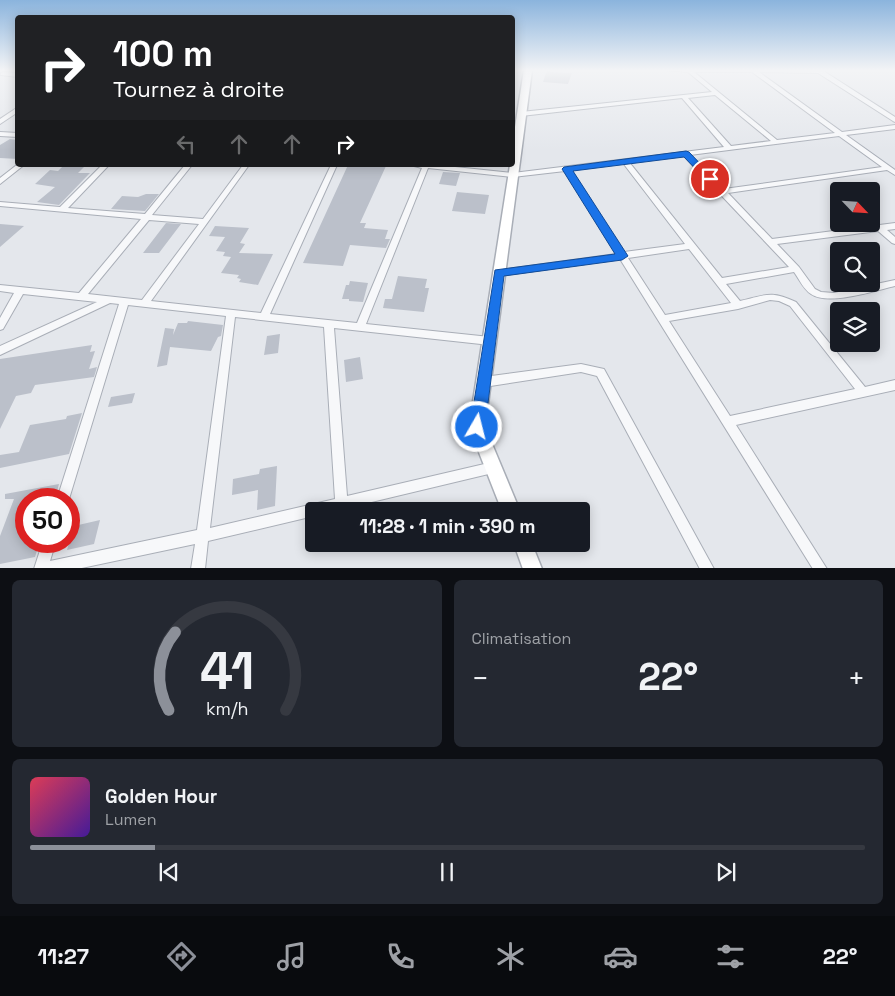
<!DOCTYPE html>
<html lang="fr">
<meta charset="utf-8">
<style>
body{margin:0;font-family:"Space Grotesk",sans-serif;background:#242831;color:#f1f3f6;height:100vh;display:flex;flex-direction:column;font-size:19px;white-space:nowrap}
*{box-sizing:border-box;margin:0}
p{font-size:16px;color:#9ea1a6}
.icon{flex:none;width:28px;height:28px;fill:none;stroke:currentColor;stroke-width:2;stroke-linecap:round;stroke-linejoin:round}
.map{position:relative;height:568px;overflow:hidden}
.details{display:flex;flex-direction:column;gap:12px;padding:12px;background:#0d0f14;flex:1}
.details>*{flex:none}
.top-card{position:absolute;left:15px;top:15px;width:500px;height:152px;border-radius:5px;box-shadow:0 2px 12px #0003;background:#202124;color:#fff;overflow:hidden}
.needle{width:32px;rotate:115deg}
.fabs{position:absolute;left:830px;top:182px;display:grid;gap:10px}
.fabs a{display:grid;place-items:center;width:50px;height:50px;border-radius:5px;background:#171b24;box-shadow:0 2px 12px #0003;font-size:25px}
.speed{position:absolute;left:15px;top:488px;display:flex;gap:10px;font-size:25px;font-weight:700;text-align:center}
.speed>*{display:grid;place-content:center;width:65px;height:65px;border-radius:50%;background:#171b24;box-shadow:0 2px 12px #0003;line-height:1}
.speed .limit{border:8px solid #d22;background:#fff;color:#111}
.pin{position:absolute;display:grid;place-items:center;width:42px;height:42px;color:#fff;margin:-21px;border:2px solid #fff;border-radius:50%;box-shadow:0 1px 5px #0007}
.me{position:absolute;width:55px;margin:-28px;rotate:8deg;stroke-linejoin:round;filter:drop-shadow(0 0 4px #0008)}
.turn{display:flex;align-items:center;gap:18px;height:105px;padding:0 15px;font-size:22px}
.turn .icon{width:65px;height:65px;stroke-width:2.5}
.turn b{display:block;font-size:35px;line-height:42px}
.lanes{display:flex;align-items:center;height:48px;padding:0 15px;background:#0003;justify-content:center;gap:25px;direction:ltr}
.lanes .off{opacity:.35}
.big{font-size:38px;font-weight:700;line-height:1.1}
.details .card{flex:1;display:flex;flex-direction:column;justify-content:center;gap:8px;min-width:0;padding:0 18px;border-radius:8px;background:#242831}
.details .dial{align-items:center;gap:0}
.dial svg{height:130px;overflow:visible;fill:none;stroke:#363941;stroke-width:7;stroke-linecap:round;text-anchor:middle}
.dial text{fill:#f1f3f6;stroke:none}
.song{display:flex;align-items:center;gap:15px}
.cover{width:60px;height:60px;border-radius:8px;background:linear-gradient(135deg,hsl(350 70% 55%),hsl(260 70% 35%))}
.played{height:5px;border-radius:2px;background:linear-gradient(90deg,#8c9099 15%,#363941 15%)}
.keys{display:flex;justify-content:space-around;direction:ltr}
.heat{display:flex;justify-content:space-between;align-items:center;font-size:28px;direction:ltr}
.details .tiles{flex:1;display:grid;gap:12px;grid-template-columns:1fr 1fr}
.card:last-child{grid-column:span 2}
.trip{position:absolute;left:305px;top:502px;width:285px;height:50px;border-radius:5px;background:#171b24;box-shadow:0 2px 12px #0003;font-weight:700;line-height:50px;text-align:center}
.tab-bar{display:flex;height:80px;justify-content:space-around;align-items:center;background:#090b0e;color:#9ea1a6}
.tab-bar .icon{width:35px;height:35px}
.tab-bar .on{color:#8c9099}
.tab-bar b{font-size:22px;color:#f1f3f6}
.map>svg:first-child{display:block}
</style>
<div class="map">
<svg width="895" height="569" viewBox="0 0 895 569">
<rect width="100%" height="100%" fill="#e4e7ec"/>
<!-- building -->
<path fill="#bbc0ca" d="M547,70L551,72L572,73L568,84L543,82Z
M10,139L18,140V159L0,158V145Z
M64,165H86L78,173H90L59,205L37,202L55,187L35,184L50,170L58,171Z
M348,165L386,166L360,223H366L364,228L388,230L385,239H390L386,248L350,245L343,266L303,263Z
M443,172L460,173L456,186L439,184Z
M457,192L489,195L485,214L452,211Z
M146,194H159L145,211L111,209L122,196L138,197Z
M166,223L181,224L159,253H143Z
M0,224L24,226L0,247Z
M215,226L249,228L240,243L245,244L239,253L273,254L258,285L239,282L241,279L237,278L239,275L221,273L231,257L223,256L225,252L216,251L225,237L209,236Z
M398,276L427,279L425,288H429L424,312L383,308L385,299H392Z
M350,281L368,283L363,302L349,301V299H342L346,285H349Z
M188,321L223,325L221,336L218,337L211,351L170,347L167,365L157,367L165,328L174,329L173,335L178,323H187Z
M280,334L278,353L264,355L267,336Z
M92,345L90,352L95,351L89,369L97,367L94,377L35,385L31,393L16,396L0,429V359Z
M360,357L363,379L346,382L344,360Z
M135,393L132,403L108,407L111,397Z
M82,413L69,454L0,468V455L19,452L30,425L66,419L67,416Z
M277,466L275,506L257,510L258,490L232,495L233,479L259,474L260,469Z
M59,484L55,499H26V541H40L35,557L0,564V536L14,499H5V494Z
M100,520L94,544L67,550L74,526Z"/>
<g fill="none" stroke-linecap="round" stroke-linejoin="round">
<!-- street casing -->
<g stroke="#a9aeb7" stroke-width="2">
<path id="street" d="M664,70H822L895,117V122L893,121L818,73L759,72L842,132L895,125V129L846,135L895,170V175L887,170L728,193L772,239L895,223V229L887,230L895,237V244L892,243L878,231L777,244L799,267L815,289L821,292L834,293L895,280V286C874,291 828,306 811,294C804,290 799,279 794,272L726,284L740,301C766,295 771,290 796,302L865,387L895,380V390L736,425L827,569H813L620,259L499,276L496,275L495,273L496,271L499,270L616,254L565,171L513,177L428,168L366,324L490,337L493,338L495,341L493,344L490,345L334,328L347,496L493,462L497,464L499,468L497,472L334,511H314V516L208,541L205,569H191L195,544L77,569H34L43,541H56L50,561L197,530L226,316L128,305L69,499H57L119,304L110,303L0,355V346L97,302L23,294L3,329L0,330V318L14,293L0,291V285L79,293L141,219L0,206V202L60,207L102,165H109L68,208L145,214L185,165H192L152,215L203,219L243,165H249L151,301L261,313L331,165H337L270,314L357,323L422,168L414,166L413,165H436L513,173L724,147L682,98L521,116L518,114L521,112L712,92L688,72ZM694,72H752L835,133L777,140ZM715,95L771,141L731,146L688,98ZM839,136L882,167L724,189L690,155ZM684,156L789,267L722,278L629,162ZM622,163H623L685,244L624,252L571,170ZM149,220L199,224L142,300L88,294ZM689,249L731,303L665,315L628,258ZM770,300L779,301L790,306L855,389L730,416L669,321L738,309ZM235,317L324,327L335,499L210,528Z
M3,72L18,73V77L1,75L0,74Z
M18,107V112L0,124V119Z
M0,132L18,133V137L0,136Z
M18,164L24,165L0,184V178Z
M581,364L604,369L714,569H700L597,376L581,372L484,387L480,385L479,382L480,379L484,377Z"/>
</g>
<!-- secondary casing -->
<g stroke="#a9aeb7" stroke-width="3">
<path id="secondary" d="M524,70H532L485,427L520,511H502L469,427L510,165H512V146Z
M514,544H532L542,569H523Z"/>
</g>
<!-- street -->
<use href="#street" fill="#f7f8fa" fill-rule="evenodd"/>
<!-- secondary -->
<use href="#secondary" fill="#fff" fill-rule="evenodd"/>
</g>
<!-- sky -->
<linearGradient id="sky" x2="0" y2="1"><stop stop-color="#8bb4dd"/><stop offset="0.47" stop-color="#f3f4f6"/><stop offset="1" stop-color="#f3f4f6" stop-opacity="0"/></linearGradient>
<rect width="895" height="150" fill="url(#sky)"/>
<!-- route -->
<path fill="#1a73e8" stroke="#114b97" d="M686,151L689,152L713,177V181H707L684,157L573,171L628,256L622,260L504,276L485,427L482,432L477,434L472,432L470,427L495,270L615,254L562,169L564,167Z"/>
</svg>
<div class="fabs">
<a><svg class="needle" viewBox="-14 -14 28 28"><path d="M0-13l5 13h-10z" fill="#e53935"/><path d="M0 13l5-13h-10z" fill="#9ea1a6"/></svg></a>
<a><svg class="icon" aria-label="search" viewBox="0 0 24 24"><circle cx="10" cy="10" r="6"/><path d="M15 15l6 6"/></svg></a>
<a><svg class="icon" aria-label="layers" viewBox="0 0 24 24"><path d="M12 4l9 5-9 5-9-5zM3 14l9 5 9-5"/></svg></a>
</div>
<div class="speed"><div class="limit">50</div></div>
<div class="pin" style="left:710px;top:179px;background:#d93025"><svg class="icon" aria-label="arrive" viewBox="0 0 24 24"><path d="M6 21V4h12l-3 4 3 4H6"/></svg></div>
<svg class="me" style="left:477px;top:427px" viewBox="-20 -20 40 40"><circle r="17" fill="#1a73e8" stroke="#fff" stroke-width="3"/><path d="M0-11L8 9 0 5-8 9z" fill="#fff"/></svg>
<div class="trip">11:28 · 1 min · 390 m</div>
<div class="top-card">
<div class="turn"><svg class="icon" aria-label="right" viewBox="0 0 24 24"><path d="M7 20v-9h11M14 6l5 5-5 5"/></svg><div><b>100 m</b>Tournez à droite</div></div>
<div class="lanes"><svg class="icon off" aria-label="left" viewBox="0 0 24 24"><path d="M17 20v-9H6M10 6l-5 5 5 5"/></svg><svg class="icon off" aria-label="ahead" viewBox="0 0 24 24"><path d="M12 20V5M6 11l6-6 6 6"/></svg><svg class="icon off" aria-label="ahead" viewBox="0 0 24 24"><path d="M12 20V5M6 11l6-6 6 6"/></svg><svg class="icon" aria-label="right" viewBox="0 0 24 24"><path d="M7 20v-9h11M14 6l5 5-5 5"/></svg></div>
</div>
</div>
<section class="details">
<div class="tiles">
<div class="card dial"><svg viewBox="0 0 100 80">
<path d="M14 69A42 42 0 1 1 86 69"/>
<path d="M14 69A42 42 0 0 1 18 21" stroke="#8c9099"/>
<text x="50" y="56" font-size="32" font-weight="700">41</text>
<text x="50" y="72" font-size="11">km/h</text>
</svg></div>
<div class="card"><p>Climatisation</p>
<div class="heat"><a>−</a><b class="big">22°</b><a>+</a></div>
</div>
<div class="card">
<div class="song"><i class="cover"></i><div><b>Golden Hour</b><p>Lumen</p></div></div>
<div class="played"></div>
<div class="keys"><svg class="icon" aria-label="previous" viewBox="0 0 24 24"><path d="M18 5L8 12l10 7zM5 5v14"/></svg><svg class="icon" aria-label="pause" viewBox="0 0 24 24"><path d="M8 5v14M16 5v14"/></svg><svg class="icon" aria-label="next" viewBox="0 0 24 24"><path d="M6 5l10 7-10 7zM19 5v14"/></svg></div>
</div>
</div>
</section>
<nav class="tab-bar">
<b>11:27</b>
<svg class="icon on" aria-label="directions" viewBox="0 0 24 24"><path d="M12 3l9 9-9 9-9-9zM9 14v-3h6M13 9l2 2-2 2"/></svg>
<svg class="icon" aria-label="music" viewBox="0 0 24 24"><path d="M9 18V5l10-2v13"/><circle cx="6" cy="18" r="3"/><circle cx="16" cy="16" r="3"/></svg>
<svg class="icon" aria-label="phone" viewBox="0 0 24 24"><path d="M5 4h4l2 5-3 2q2 4 5 5l2-3 5 2v4C11 20 4 13 5 4z"/></svg>
<svg class="icon" aria-label="climate" viewBox="0 0 24 24"><path d="M12 3v18M4 7l16 10M4 17L20 7"/></svg>
<svg class="icon" aria-label="car" viewBox="0 0 24 24"><path d="M5 17H2v-5l4-1 3-4h7l3 4 3 1v5h-3M9 17h6M6 11h13"/><circle cx="7" cy="17" r="2"/><circle cx="17" cy="17" r="2"/></svg>
<svg class="icon" aria-label="filters" viewBox="0 0 24 24"><path d="M4 7h16M4 17h16"/><circle cx="9" cy="7" r="2"/><circle cx="15" cy="17" r="2"/></svg>
<b>22°</b>
</nav>
